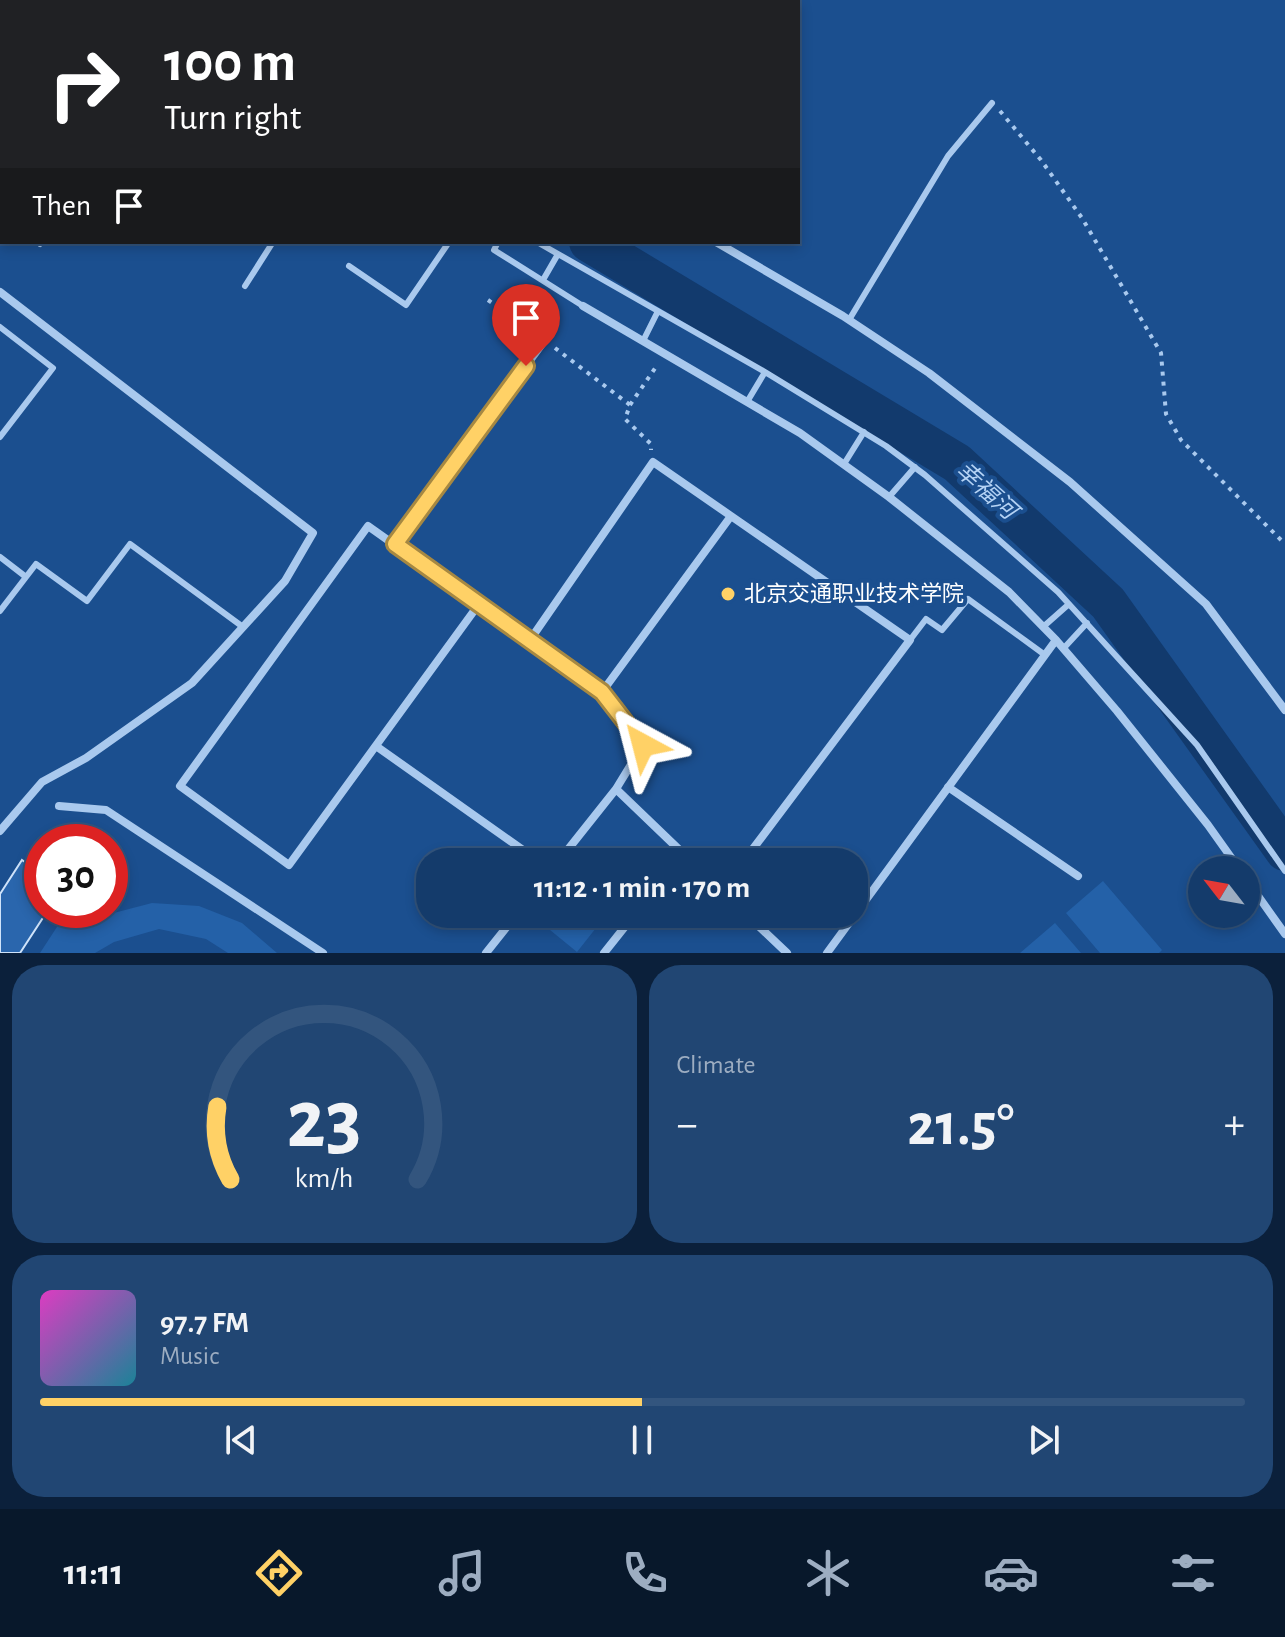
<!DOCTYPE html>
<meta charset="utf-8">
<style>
body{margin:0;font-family:"Alegreya Sans","Noto Sans SC",sans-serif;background:#214673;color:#f1f3f6;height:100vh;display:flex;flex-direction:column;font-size:30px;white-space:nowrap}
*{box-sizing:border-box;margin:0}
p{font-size:26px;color:#9dadc1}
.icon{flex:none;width:44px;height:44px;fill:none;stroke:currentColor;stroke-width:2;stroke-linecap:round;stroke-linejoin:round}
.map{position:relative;height:953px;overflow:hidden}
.drawer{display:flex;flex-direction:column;gap:12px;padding:12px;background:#0b203b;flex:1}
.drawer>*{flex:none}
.banner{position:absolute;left:0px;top:0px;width:800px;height:244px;box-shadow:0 4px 12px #0003,0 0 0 2px #33557e;background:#202124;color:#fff;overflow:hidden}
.needle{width:52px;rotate:301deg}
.tools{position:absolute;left:1188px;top:856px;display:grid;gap:16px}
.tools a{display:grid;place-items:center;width:72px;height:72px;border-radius:50%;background:#143b6b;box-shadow:0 4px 12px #0003,0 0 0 2px #33557e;font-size:40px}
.speed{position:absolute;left:24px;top:824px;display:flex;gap:16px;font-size:40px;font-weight:700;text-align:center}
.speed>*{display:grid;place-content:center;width:104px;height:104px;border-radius:50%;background:#143b6b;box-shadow:0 4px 12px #0003,0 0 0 2px #33557e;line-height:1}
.speed .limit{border:12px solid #d22;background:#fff;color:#111}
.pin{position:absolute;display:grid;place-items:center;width:68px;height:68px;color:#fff;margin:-82px -34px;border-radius:50% 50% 50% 0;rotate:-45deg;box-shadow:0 0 8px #0007}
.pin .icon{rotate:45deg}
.me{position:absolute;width:88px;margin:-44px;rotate:322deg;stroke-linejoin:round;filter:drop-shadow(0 0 6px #0008)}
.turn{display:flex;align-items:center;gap:28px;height:168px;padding:0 32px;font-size:36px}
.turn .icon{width:104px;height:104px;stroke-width:2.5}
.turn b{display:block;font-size:56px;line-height:68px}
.then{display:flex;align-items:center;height:76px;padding:0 32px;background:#0003;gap:16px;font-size:30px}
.big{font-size:60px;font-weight:600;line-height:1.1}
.drawer .card{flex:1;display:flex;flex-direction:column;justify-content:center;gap:12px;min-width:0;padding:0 28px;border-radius:32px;background:#214673}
.drawer .dial{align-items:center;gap:0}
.dial svg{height:208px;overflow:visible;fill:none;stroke:#33557e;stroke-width:7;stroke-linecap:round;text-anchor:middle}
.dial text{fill:#f1f3f6;stroke:none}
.song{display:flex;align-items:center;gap:24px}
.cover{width:96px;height:96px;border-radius:12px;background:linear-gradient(135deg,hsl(310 70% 55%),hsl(190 70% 35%))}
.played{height:8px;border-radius:4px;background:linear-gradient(90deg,#ffd166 50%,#33557e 50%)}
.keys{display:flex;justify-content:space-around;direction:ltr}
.heat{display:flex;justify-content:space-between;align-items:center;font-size:44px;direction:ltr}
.drawer .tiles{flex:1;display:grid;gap:12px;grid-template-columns:1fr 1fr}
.card:last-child{grid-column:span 2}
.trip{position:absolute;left:416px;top:848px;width:452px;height:80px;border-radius:32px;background:#143b6b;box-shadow:0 4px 12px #0003,0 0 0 2px #33557e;font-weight:600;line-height:80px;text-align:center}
.menu{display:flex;height:128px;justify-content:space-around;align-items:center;background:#08182b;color:#9dadc1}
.menu .icon{width:56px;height:56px}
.menu .selected{color:#ffd166}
.menu b{font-size:36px;color:#f1f3f6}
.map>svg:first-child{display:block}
</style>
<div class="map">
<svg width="1285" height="953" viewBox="0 0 1285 953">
<rect width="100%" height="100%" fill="#1b4f8f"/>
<!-- green -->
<path fill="#2461a8" d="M110,862L130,875L110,906Z
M1103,881L1162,950L1159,953H1100L1066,913Z
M152,903L199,906L242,923L277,953H228L206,939L159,929L114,942L95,953H40L68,910H107L106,915Z
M544,914H607L577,952L539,921Z
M1055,923L1081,953H1020Z"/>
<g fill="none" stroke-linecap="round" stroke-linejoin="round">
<!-- river -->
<path stroke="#123a6d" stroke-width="40" d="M170,0L174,2
M589,242L957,463L1108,603L1285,851"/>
</g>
<!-- building -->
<path fill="#2a66ad" stroke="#cfe3fa" stroke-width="2" d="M22,860L42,874V910H48L20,953H0V894Z"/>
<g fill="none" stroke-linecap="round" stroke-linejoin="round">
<!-- path -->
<path stroke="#a9c9ee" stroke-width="4" stroke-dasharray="4 6" stroke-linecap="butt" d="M385,2V0
M693,2V0
M1000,111L1041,160L1082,218L1161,353L1166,414L1181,440L1285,544
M488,300L535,333
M555,348L630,405L625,419L651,444V450
M630,405L658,364"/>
<!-- lane -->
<path stroke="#a9c9ee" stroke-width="6" d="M498,242L494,250L583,306
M537,242L765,372L886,446L925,475L1058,592L1197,745L1285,871
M40,244L41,242
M349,266L406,305L447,245L443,242
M543,280L558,254
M245,286L273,242
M849,320L948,156L992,103
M0,327L53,368L0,437
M643,341L658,311
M747,402L765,372
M844,464L864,432
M889,497L915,467
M0,557L26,577
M0,611L36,564L87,601L130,544L243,627
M1043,627L1069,604
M910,640L926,619L942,630L968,599L1045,655
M1063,649L1087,623"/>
<!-- street -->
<path stroke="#a9c9ee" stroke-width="8" d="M54,0L58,2
M300,0L304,2
M0,78L2,75
M716,242L843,316L929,373L1070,482L1206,604L1285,710
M0,292L313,533L285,581L192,683L86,758L42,782L0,831
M583,306L800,433L889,497L1009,592L1056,640L1117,711L1208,825L1240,870
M395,544L545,340
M479,604L289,865L180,786L368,526L602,692L643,745L616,789L692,862
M530,640L653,462L731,516
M602,692L731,516L910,640L743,862
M376,746L540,862
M948,787L1078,876
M59,806L106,810L323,953
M558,862L616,789
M1246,879L1285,934
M746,914L787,953
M486,953L517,914
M604,953L635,914
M827,953L1056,640"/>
</g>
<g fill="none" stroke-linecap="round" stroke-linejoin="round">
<!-- route casing -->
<g stroke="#a68842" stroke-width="20">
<path id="route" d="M526,366L395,544L602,692L643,745"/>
</g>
<!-- route -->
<use href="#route" stroke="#ffd166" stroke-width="14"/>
</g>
<!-- markers -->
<circle fill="#ffd166" stroke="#1b4f8f" stroke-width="3" cx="728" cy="594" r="8"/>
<g text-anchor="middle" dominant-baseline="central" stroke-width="8" stroke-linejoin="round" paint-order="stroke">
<!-- poi labels -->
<g font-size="22" fill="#fff" stroke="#1b4f8f" text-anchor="start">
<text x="744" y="594">北京交通职业技术学院</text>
</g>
<!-- water labels -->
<g font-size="24" font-style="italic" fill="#b5d3f5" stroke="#1b4f8f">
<text transform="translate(986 491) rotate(42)">幸福河</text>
</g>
</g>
</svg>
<div class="tools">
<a><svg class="needle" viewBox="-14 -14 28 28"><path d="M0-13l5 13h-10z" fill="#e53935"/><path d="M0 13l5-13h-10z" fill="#9dadc1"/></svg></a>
</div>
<div class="speed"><div class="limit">30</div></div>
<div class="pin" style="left:526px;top:366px;background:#d93025"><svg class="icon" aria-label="arrive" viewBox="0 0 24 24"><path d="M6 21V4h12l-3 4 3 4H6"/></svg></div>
<svg class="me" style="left:643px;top:745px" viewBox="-20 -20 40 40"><path d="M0-17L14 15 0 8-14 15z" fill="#ffd166" stroke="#fff" stroke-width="4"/></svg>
<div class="trip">11:12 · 1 min · 170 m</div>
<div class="banner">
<div class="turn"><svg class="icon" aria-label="right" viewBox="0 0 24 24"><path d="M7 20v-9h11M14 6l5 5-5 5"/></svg><div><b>100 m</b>Turn right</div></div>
<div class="then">Then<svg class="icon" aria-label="arrive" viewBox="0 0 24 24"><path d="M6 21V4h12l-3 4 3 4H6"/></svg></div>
</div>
</div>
<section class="drawer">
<div class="tiles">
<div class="card dial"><svg viewBox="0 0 100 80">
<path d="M14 69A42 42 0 1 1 86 69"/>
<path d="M14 69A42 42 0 0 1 9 41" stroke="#ffd166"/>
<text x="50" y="56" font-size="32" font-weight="700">23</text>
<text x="50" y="72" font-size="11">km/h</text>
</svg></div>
<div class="card"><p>Climate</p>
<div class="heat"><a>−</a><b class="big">21.5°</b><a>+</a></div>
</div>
<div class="card">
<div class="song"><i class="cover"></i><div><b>97.7 FM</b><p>Music</p></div></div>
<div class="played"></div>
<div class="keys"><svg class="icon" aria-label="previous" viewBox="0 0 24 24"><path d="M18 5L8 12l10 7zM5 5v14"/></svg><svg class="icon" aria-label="pause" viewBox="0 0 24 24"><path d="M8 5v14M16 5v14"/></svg><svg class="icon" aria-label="next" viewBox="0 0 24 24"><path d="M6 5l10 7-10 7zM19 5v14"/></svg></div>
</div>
</div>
</section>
<nav class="menu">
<b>11:11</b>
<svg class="icon selected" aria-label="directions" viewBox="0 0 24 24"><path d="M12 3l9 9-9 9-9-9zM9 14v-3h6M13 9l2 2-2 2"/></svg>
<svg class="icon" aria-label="music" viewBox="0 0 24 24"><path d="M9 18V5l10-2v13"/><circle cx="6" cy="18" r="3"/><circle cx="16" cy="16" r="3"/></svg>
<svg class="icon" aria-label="phone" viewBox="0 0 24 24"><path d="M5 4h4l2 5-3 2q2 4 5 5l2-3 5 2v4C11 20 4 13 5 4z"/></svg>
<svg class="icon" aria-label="climate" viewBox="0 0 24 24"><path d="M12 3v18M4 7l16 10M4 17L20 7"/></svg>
<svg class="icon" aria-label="car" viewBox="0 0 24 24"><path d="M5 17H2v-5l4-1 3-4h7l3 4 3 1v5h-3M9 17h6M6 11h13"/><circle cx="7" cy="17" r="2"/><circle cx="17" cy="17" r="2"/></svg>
<svg class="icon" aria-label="filters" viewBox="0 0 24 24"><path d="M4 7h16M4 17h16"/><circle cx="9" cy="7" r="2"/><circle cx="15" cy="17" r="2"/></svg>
</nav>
